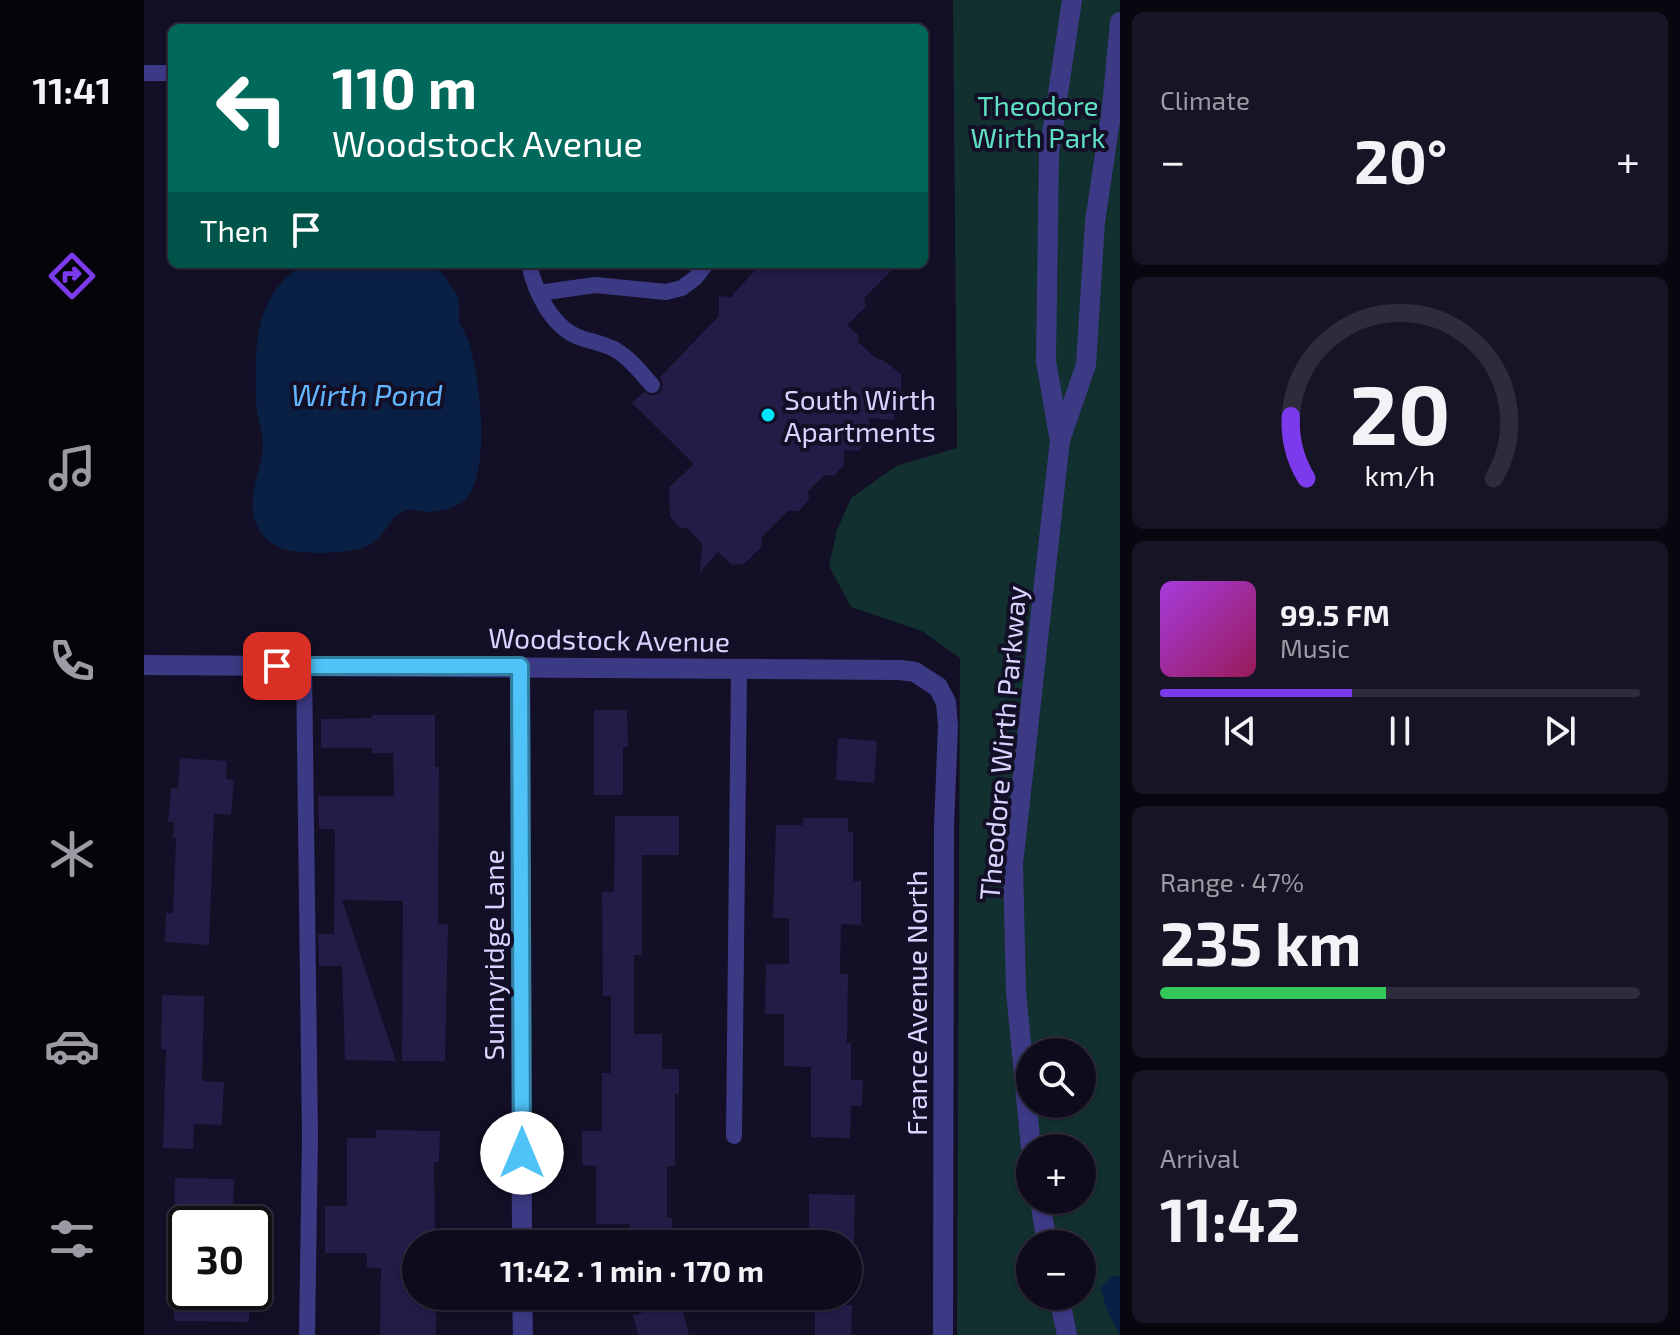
<!DOCTYPE html>
<meta charset="utf-8">
<style>
body{margin:0;font-family:"Exo 2",sans-serif;background:#171425;color:#f1f3f6;height:100vh;display:flex;flex-direction:column;font-size:30px;white-space:nowrap}
*{box-sizing:border-box;margin:0}
p{font-size:26px;color:#9b9ba3}
.icon{flex:none;width:44px;height:44px;fill:none;stroke:currentColor;stroke-width:2;stroke-linecap:round;stroke-linejoin:round}
.map{position:relative;flex:1;overflow:hidden}
.drawer{display:flex;flex-direction:column;gap:12px;padding:12px;background:#08060f;width:560px}
.drawer>*{flex:none}
.guide{position:absolute;left:24px;top:24px;width:760px;height:244px;border-radius:12px;box-shadow:0 2px 6px #0004,0 0 0 2px #2e2b3b;background:#00695c;color:#fff;overflow:hidden}
.fabs{position:absolute;left:872px;top:1038px;display:grid;gap:16px}
.fabs a{display:grid;place-items:center;width:80px;height:80px;border-radius:50%;background:#0e0b1c;box-shadow:0 2px 6px #0004,0 0 0 2px #2e2b3b;font-size:40px}
.speed{position:absolute;left:24px;top:1206px;display:flex;gap:16px;font-size:40px;font-weight:700;text-align:center}
.speed>*{display:grid;place-content:center;width:104px;height:104px;border-radius:50%;background:#0e0b1c;box-shadow:0 2px 6px #0004,0 0 0 2px #2e2b3b;line-height:1}
.speed .limit{border:4px solid #111;border-radius:12px;background:#fff;color:#111}
.pin{position:absolute;display:grid;place-items:center;width:68px;height:68px;color:#fff;margin:-34px;border-radius:16px;box-shadow:0 4px 12px #0006}
.me{position:absolute;width:88px;margin:-44px;rotate:0deg;stroke-linejoin:round;filter:drop-shadow(0 0 6px #0008)}
.turn{display:flex;align-items:center;gap:28px;height:168px;padding:0 32px;font-size:36px}
.turn .icon{width:104px;height:104px;stroke-width:2.5}
.turn b{display:block;font-size:56px;line-height:68px}
.then{display:flex;align-items:center;height:76px;padding:0 32px;background:#0003;gap:16px;font-size:30px}
.big{font-size:60px;font-weight:700;line-height:1.1}
.drawer .widget{flex:1;display:flex;flex-direction:column;justify-content:center;gap:12px;min-width:0;padding:0 28px;border-radius:12px;background:#171425}
.drawer .dial{align-items:center;gap:0}
.dial svg{height:208px;overflow:visible;fill:none;stroke:#2e2b3b;stroke-width:7;stroke-linecap:round;text-anchor:middle}
.dial text{fill:#f1f3f6;stroke:none}
.song{display:flex;align-items:center;gap:24px}
.cover{width:96px;height:96px;border-radius:12px;background:linear-gradient(135deg,hsl(280 70% 55%),hsl(330 70% 35%))}
.played{height:8px;border-radius:4px;background:linear-gradient(90deg,#7c3aed 40%,#2e2b3b 40%)}
.keys{display:flex;justify-content:space-around;direction:ltr}
.heat{display:flex;justify-content:space-between;align-items:center;font-size:44px;direction:ltr}
.charge{height:12px;border-radius:6px;background:linear-gradient(90deg,#34c759 47%,#2e2b3b 0)}
.trip{position:absolute;left:258px;top:1230px;width:460px;height:80px;border-radius:40px;background:#0e0b1c;box-shadow:0 2px 6px #0004,0 0 0 2px #2e2b3b;font-weight:700;line-height:80px;text-align:center}
main{display:flex;flex:1;min-height:0}
.dock{display:flex;flex-direction:column;width:144px;justify-content:space-around;align-items:center;background:#06040b;color:#9b9ba3}
.dock .icon{width:56px;height:56px}
.dock .selected{color:#7c3aed}
.dock b{font-size:36px;color:#f1f3f6}
.map>svg:first-child{display:block}
</style>
<main>
<nav class="dock">
<b>11:41</b>
<svg class="icon selected" aria-label="directions" viewBox="0 0 24 24"><path d="M12 3l9 9-9 9-9-9zM9 14v-3h6M13 9l2 2-2 2"/></svg>
<svg class="icon" aria-label="music" viewBox="0 0 24 24"><path d="M9 18V5l10-2v13"/><circle cx="6" cy="18" r="3"/><circle cx="16" cy="16" r="3"/></svg>
<svg class="icon" aria-label="phone" viewBox="0 0 24 24"><path d="M5 4h4l2 5-3 2q2 4 5 5l2-3 5 2v4C11 20 4 13 5 4z"/></svg>
<svg class="icon" aria-label="climate" viewBox="0 0 24 24"><path d="M12 3v18M4 7l16 10M4 17L20 7"/></svg>
<svg class="icon" aria-label="car" viewBox="0 0 24 24"><path d="M5 17H2v-5l4-1 3-4h7l3 4 3 1v5h-3M9 17h6M6 11h13"/><circle cx="7" cy="17" r="2"/><circle cx="17" cy="17" r="2"/></svg>
<svg class="icon" aria-label="filters" viewBox="0 0 24 24"><path d="M4 7h16M4 17h16"/><circle cx="9" cy="7" r="2"/><circle cx="15" cy="17" r="2"/></svg>
</nav>
<div class="map">
<svg width="976" height="1335" viewBox="0 0 976 1335">
<rect width="100%" height="100%" fill="#130f26"/>
<!-- green -->
<path fill="#12302f" fill-rule="evenodd" d="M809,0H976V1335H813L816,658L778,631L707,607L685,566L693,530L707,498L752,466L813,448ZM886,1052H938V1104H886ZM886,1148H938V1200H886ZM886,1244H938V1296H886Z"/>
<!-- water -->
<path fill="#0a1f44" d="M159,264H291C298,274 306,283 312,293C317,302 314,314 316,323C318,329 322,334 324,340C336,374 348,472 321,500C314,507 297,511 287,512C279,513 271,508 264,510C245,515 243,534 229,543C212,555 159,555 140,549C130,546 121,539 116,531C99,505 116,475 119,448C120,432 112,416 112,400C111,346 109,297 159,264Z
M968,1276H976V1335L965,1315L956,1288Z"/>
<!-- building -->
<path fill="#241b47" d="M621,264H754L720,298L722,306L703,325L714,335V342L733,359L739,360L757,374V393L750,400V420L725,418L727,437L714,451L700,450V465L690,476L681,475L664,491L665,499L655,511H644L618,537L617,547L600,564L588,565L574,552L556,572L558,544L543,528H536L526,517L525,487L550,464L488,403L500,392L509,396L516,393L519,384L516,377L575,316V296L587,297L612,269Z
M450,710H483L484,747H479V795H450Z
M228,715H291V767H295L294,924H304L301,1061H258L259,901L198,900L252,1061L201,1060L198,966H175L174,934H190L191,829H175L174,796H250L249,753H228V748H177V719L228,718Z
M694,738L733,741L730,783L692,780Z
M36,758L83,761L82,779L90,780L87,815L70,814L65,945L21,942L22,913H29L32,838H29L30,822H24L27,788L34,789Z
M471,816H535V855H498V955H490V1034H518V1069H535V1094H531V1166H523V1218H528V1244H485L486,1224H452V1166L438,1165V1131H458V1073H467V996H459L458,892H470Z
M659,818H704V832H709V881H717V925L697,924L696,974H704L703,1043H707V1080H719L718,1106H707L706,1138L667,1137V1067L640,1066V1014H621L622,964H645V918H629L632,825H659Z
M18,995L60,996L58,1081L80,1082L78,1125L50,1124L49,1149L19,1148L22,1050L17,1049Z
M232,1130L296,1131L295,1162H290L291,1235H289V1244H272V1296H292V1335H236L237,1268H223V1253H181V1206H203V1138H231Z
M31,1178L90,1179L89,1222L30,1221Z
M665,1194L711,1195L710,1244H665Z
M30,1292H105V1322L30,1321Z
M537,1303L545,1335H494L489,1315Z
M671,1305H708L707,1335H671Z"/>
<g fill="none" stroke-linecap="round" stroke-linejoin="round">
<!-- service -->
<path stroke="#3d3a85" stroke-width="16" d="M0,73H28
M385,264C391,292 408,328 437,338C449,342 461,344 472,350C487,359 497,373 508,385
M395,293L451,285L522,292L538,288L551,278L562,264
M160,666L166,1137L163,1335
M590,1136L595,669"/>
<!-- minor -->
<path stroke="#3d3a85" stroke-width="20" d="M0,665L756,670L771,672L794,687L802,702L804,726L800,826L799,1335
M376,666L378,1244
M378,1296L379,1335"/>
<!-- tertiary -->
<path stroke="#3d3a85" stroke-width="20" d="M915,436L902,361L905,153L928,0
M887,1148L872,991L869,864L916,440L942,365L951,222L968,107L976,22
M896,1200L903,1244
M915,1296L923,1335"/>
</g>
<g fill="none" stroke-linecap="round" stroke-linejoin="round">
<!-- route casing -->
<g stroke="#337fa1" stroke-width="20">
<path id="route" d="M133,666H376L378,1153"/>
</g>
<!-- route -->
<use href="#route" stroke="#4fc3f7" stroke-width="14"/>
</g>
<!-- markers -->
<circle fill="#00e5ff" stroke="#130f26" stroke-width="3" cx="624" cy="415" r="8"/>
<g text-anchor="middle" dominant-baseline="central" stroke-width="8" stroke-linejoin="round" paint-order="stroke">
<!-- park labels -->
<g font-size="28" fill="#5fe0c0" stroke="#130f26">
<text x="894" y="105">Theodore<tspan x="894" dy="32">Wirth Park</tspan></text>
</g>
<!-- poi labels -->
<g font-size="28" fill="#d9d4ff" stroke="#130f26" text-anchor="start">
<text x="640" y="399">South Wirth<tspan x="640" dy="32">Apartments</tspan></text>
</g>
<!-- street labels -->
<g font-size="28" fill="#d9d4ff" stroke="#130f26">
<text transform="translate(465 639) rotate(1)">Woodstock Avenue</text>
<text transform="translate(858 743) rotate(-85)">Theodore Wirth Parkway</text>
<text transform="translate(349 955) rotate(-90)">Sunnyridge Lane</text>
<text transform="translate(772 1003) rotate(-90)">France Avenue North</text>
</g>
<!-- water labels -->
<g font-size="30" font-style="italic" fill="#62b6ff" stroke="#130f26">
<text x="223" y="394">Wirth Pond</text>
</g>
</g>
</svg>
<div class="fabs">
<a><svg class="icon" aria-label="search" viewBox="0 0 24 24"><circle cx="10" cy="10" r="6"/><path d="M15 15l6 6"/></svg></a>
<a>+</a>
<a>−</a>
</div>
<div class="speed"><div class="limit">30</div></div>
<div class="pin" style="left:133px;top:666px;background:#d93025"><svg class="icon" aria-label="arrive" viewBox="0 0 24 24"><path d="M6 21V4h12l-3 4 3 4H6"/></svg></div>
<svg class="me" style="left:378px;top:1153px" viewBox="-20 -20 40 40"><circle r="19" fill="#fff"/><path d="M0-13L10 11 0 6-10 11z" fill="#4fc3f7"/></svg>
<div class="trip">11:42 · 1 min · 170 m</div>
<div class="guide">
<div class="turn"><svg class="icon" aria-label="left" viewBox="0 0 24 24"><path d="M17 20v-9H6M10 6l-5 5 5 5"/></svg><div><b>110 m</b>Woodstock Avenue</div></div>
<div class="then">Then<svg class="icon" aria-label="arrive" viewBox="0 0 24 24"><path d="M6 21V4h12l-3 4 3 4H6"/></svg></div>
</div>
</div>
<section class="drawer">
<div class="widget"><p>Climate</p>
<div class="heat"><a>−</a><b class="big">20°</b><a>+</a></div>
</div>
<div class="widget dial"><svg viewBox="0 0 100 80">
<path d="M14 69A42 42 0 1 1 86 69"/>
<path d="M14 69A42 42 0 0 1 8 45" stroke="#7c3aed"/>
<text x="50" y="56" font-size="32" font-weight="700">20</text>
<text x="50" y="72" font-size="11">km/h</text>
</svg></div>
<div class="widget">
<div class="song"><i class="cover"></i><div><b>99.5 FM</b><p>Music</p></div></div>
<div class="played"></div>
<div class="keys"><svg class="icon" aria-label="previous" viewBox="0 0 24 24"><path d="M18 5L8 12l10 7zM5 5v14"/></svg><svg class="icon" aria-label="pause" viewBox="0 0 24 24"><path d="M8 5v14M16 5v14"/></svg><svg class="icon" aria-label="next" viewBox="0 0 24 24"><path d="M6 5l10 7-10 7zM19 5v14"/></svg></div>
</div>
<div class="widget"><p>Range · 47%</p><b class="big">235 km</b><div class="charge"></div></div>
<div class="widget"><p>Arrival</p><b class="big">11:42</b></div>
</section>
</main>
